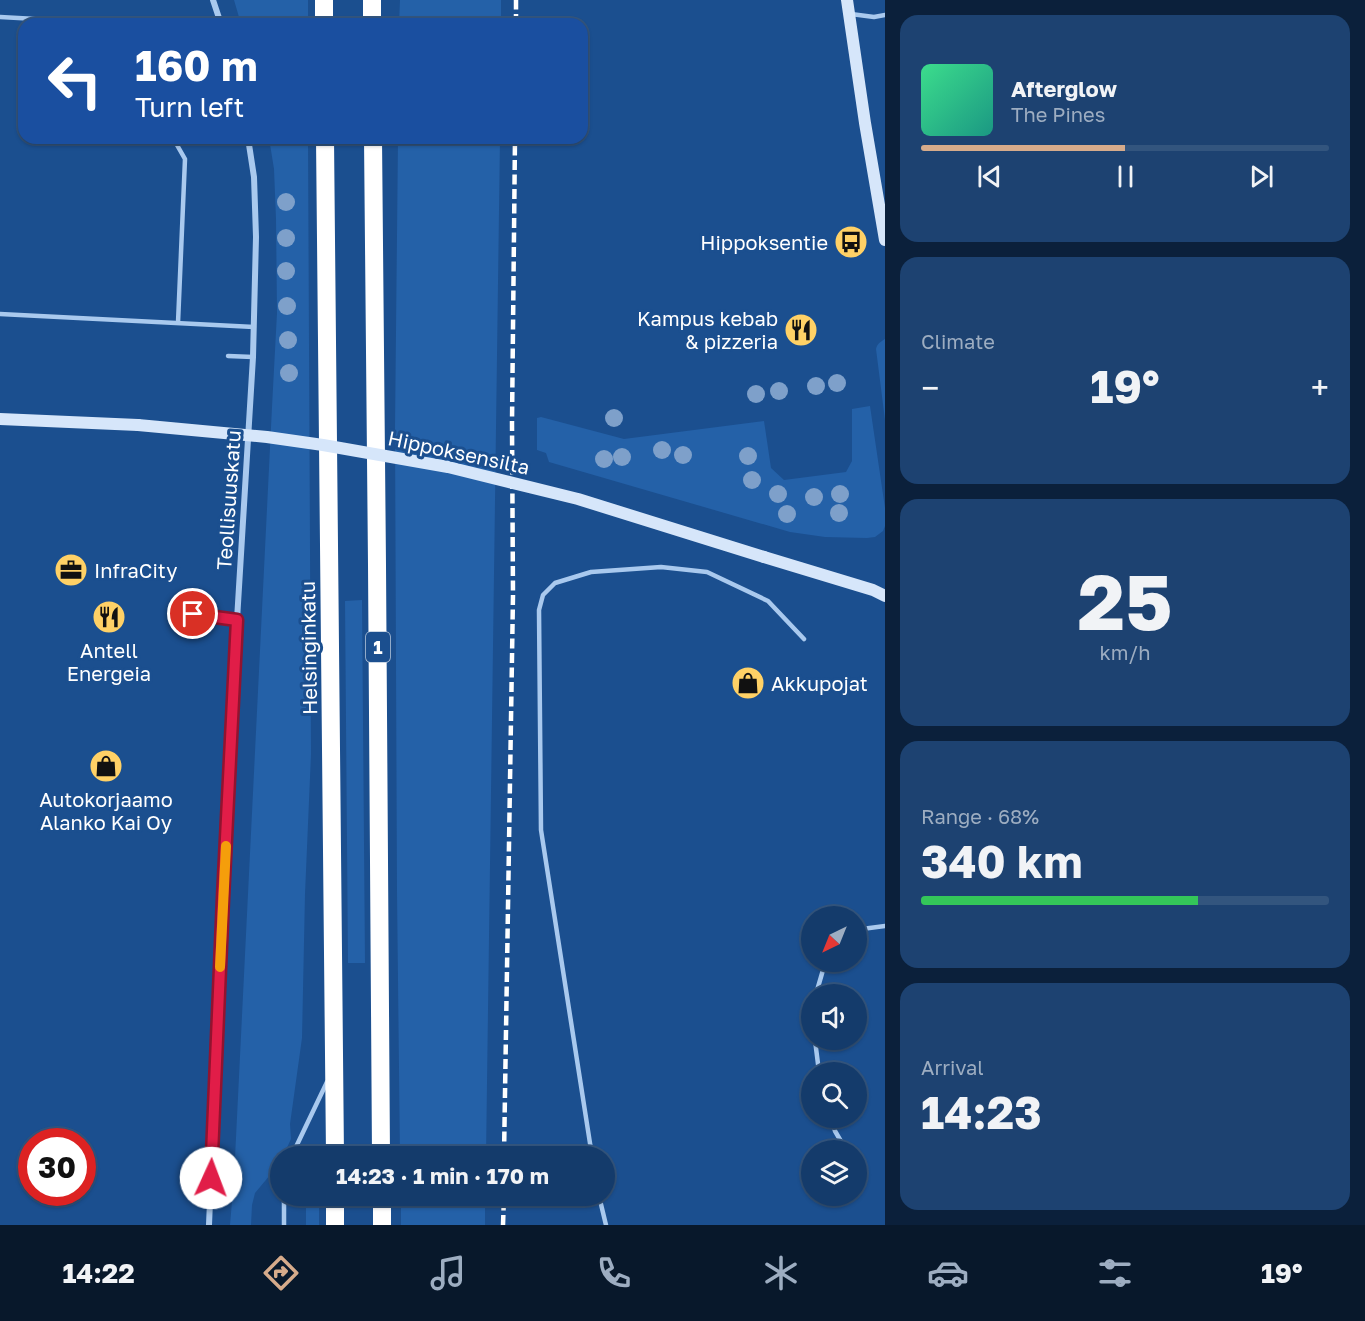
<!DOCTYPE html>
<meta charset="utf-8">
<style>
body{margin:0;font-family:"Golos Text",sans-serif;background:#1d4271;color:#f1f3f6;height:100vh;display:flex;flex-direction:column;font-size:22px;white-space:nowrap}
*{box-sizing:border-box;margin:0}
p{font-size:20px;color:#9dadc1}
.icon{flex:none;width:33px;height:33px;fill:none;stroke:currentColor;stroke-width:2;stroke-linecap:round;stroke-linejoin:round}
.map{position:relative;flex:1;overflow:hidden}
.drawer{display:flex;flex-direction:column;gap:15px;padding:15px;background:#0b203b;width:480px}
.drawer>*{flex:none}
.top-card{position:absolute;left:18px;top:18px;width:570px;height:126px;border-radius:18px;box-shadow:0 2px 4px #0004,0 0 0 2px #33557e;background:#1a4fa0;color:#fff;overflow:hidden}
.needle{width:39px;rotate:223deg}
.fabs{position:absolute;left:801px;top:906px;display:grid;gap:12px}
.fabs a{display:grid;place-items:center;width:66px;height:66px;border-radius:50%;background:#143b6b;box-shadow:0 2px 4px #0004,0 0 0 2px #33557e;font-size:30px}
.speed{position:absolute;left:18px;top:1128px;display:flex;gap:12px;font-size:30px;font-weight:700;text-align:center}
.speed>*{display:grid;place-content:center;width:78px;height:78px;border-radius:50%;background:#143b6b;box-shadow:0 2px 4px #0004,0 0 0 2px #33557e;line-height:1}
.speed .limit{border:9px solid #d22;background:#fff;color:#111}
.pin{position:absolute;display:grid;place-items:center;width:51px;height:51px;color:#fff;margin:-26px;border:3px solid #fff;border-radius:50%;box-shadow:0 2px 6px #0007}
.me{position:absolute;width:66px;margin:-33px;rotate:2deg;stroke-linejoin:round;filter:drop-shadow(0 0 4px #0008)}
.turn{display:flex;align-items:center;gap:21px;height:126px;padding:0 18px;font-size:27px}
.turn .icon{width:78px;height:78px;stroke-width:2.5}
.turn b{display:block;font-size:42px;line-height:51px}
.big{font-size:45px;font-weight:700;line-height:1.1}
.drawer .card{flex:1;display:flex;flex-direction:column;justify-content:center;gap:9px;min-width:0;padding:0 21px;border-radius:18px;background:#1d4271}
.drawer .dial{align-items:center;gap:0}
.dial b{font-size:78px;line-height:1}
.song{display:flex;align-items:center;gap:18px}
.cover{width:72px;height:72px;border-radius:9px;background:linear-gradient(135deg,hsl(150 70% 55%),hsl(170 70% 35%))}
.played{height:6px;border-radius:3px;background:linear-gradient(90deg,#d6ab8b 50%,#33557e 50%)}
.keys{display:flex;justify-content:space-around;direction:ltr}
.heat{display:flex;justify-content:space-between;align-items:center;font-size:33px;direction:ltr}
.charge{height:9px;border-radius:4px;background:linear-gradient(90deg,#34c759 68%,#33557e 0)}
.trip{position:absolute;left:270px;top:1146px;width:345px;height:60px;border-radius:30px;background:#143b6b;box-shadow:0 2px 4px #0004,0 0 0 2px #33557e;font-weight:700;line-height:60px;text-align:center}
.dock{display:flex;height:96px;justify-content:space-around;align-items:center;background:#08182b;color:#9dadc1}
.dock .icon{width:42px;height:42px}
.dock .on{color:#d6ab8b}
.dock b{font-size:27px;color:#f1f3f6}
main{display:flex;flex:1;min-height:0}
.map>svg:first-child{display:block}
</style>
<main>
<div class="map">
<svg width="885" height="1225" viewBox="0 0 885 1225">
<rect width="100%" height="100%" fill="#1b4f8f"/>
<!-- green -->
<path fill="#2461a8" d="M234,0H308V24H241Z
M400,0H501V24H399Z
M269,138H308L311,754L305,894L302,1038L290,1124L291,1139L283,1156H280V1163L255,1193L252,1205L251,1225H230L234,1178L272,407L277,313L276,219L274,169Z
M398,138H500L486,1156H400L397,892L395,429Z
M885,339V420L876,349C877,344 880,342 885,339Z
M870,406L885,508V526L883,531L875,537L867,538L825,537L790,532L549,462L546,453L537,450V418L541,417L624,439L764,421L771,468L784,480L846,472L852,461V409Z
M362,600L365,963H348L345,601Z
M306,1196H319V1225H306Z
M401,1196H485V1225H401Z"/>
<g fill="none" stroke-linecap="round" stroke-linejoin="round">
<!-- lane -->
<path stroke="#a9c9ee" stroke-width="4.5" d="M851,14L874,17L885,15
M0,17L127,24
M173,138L185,159L178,323
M0,314L254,327
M228,356L253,357
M193,614L237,620
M856,933L862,929L885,926
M816,994L823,970L829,962
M815,1040L819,1072
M831,1118L835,1131L846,1150
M293,1156L295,1149L327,1082
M592,1156L541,830L539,610L543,595L555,583L591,572L661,567L707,572L768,601L804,639
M599,1196L606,1225
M284,1225V1196"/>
<!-- street -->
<path stroke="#a9c9ee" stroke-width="6" d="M213,0L221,24
M209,1225L223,898L237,620L253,357L256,237L254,177L248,138"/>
<!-- secondary -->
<path stroke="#d6e6fa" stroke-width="12" d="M847,0L865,123L885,240
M0,419L138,425
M764,557L873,590L885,596"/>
<!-- highway -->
<path stroke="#fff" stroke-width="18" d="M324,0V24
M372,0V24
M325,138L335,1156
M373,138L377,565L381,1156
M382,1196V1225
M335,1225V1196"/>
<!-- rail -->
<path stroke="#fff" stroke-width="4.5" stroke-dasharray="10 4.5" stroke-linecap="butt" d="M516,24V0
M504,1156L513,595L512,423L515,138
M503,1225L504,1196"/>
<!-- secondary-bridge -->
<path stroke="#d6e6fa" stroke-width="12" d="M138,425L267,437L323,445L448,467L578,499L764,557"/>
</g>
<!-- trees -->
<g fill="#7ea0ca">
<circle cx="286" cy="202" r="9"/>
<circle cx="286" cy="238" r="9"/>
<circle cx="286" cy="271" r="9"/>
<circle cx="287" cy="306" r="9"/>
<circle cx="288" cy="340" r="9"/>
<circle cx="289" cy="373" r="9"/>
<circle cx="837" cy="383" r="9"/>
<circle cx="816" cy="386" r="9"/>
<circle cx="779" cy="391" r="9"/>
<circle cx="756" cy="394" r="9"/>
<circle cx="614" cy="418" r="9"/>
<circle cx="662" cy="450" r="9"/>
<circle cx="683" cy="455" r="9"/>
<circle cx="748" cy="456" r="9"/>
<circle cx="622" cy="457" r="9"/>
<circle cx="604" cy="459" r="9"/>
<circle cx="752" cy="480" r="9"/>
<circle cx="778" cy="494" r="9"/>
<circle cx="840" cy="494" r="9"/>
<circle cx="814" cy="497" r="9"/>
<circle cx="839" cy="513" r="9"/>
<circle cx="787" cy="514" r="9"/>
</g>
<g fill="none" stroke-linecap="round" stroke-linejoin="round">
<!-- route casing -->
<g stroke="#92132f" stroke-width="15">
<path id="route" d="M193,614L237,620L223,898L211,1178"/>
</g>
<!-- route -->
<use href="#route" stroke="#e11d48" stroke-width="10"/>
<!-- slow -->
<path stroke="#f59e0b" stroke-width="10" d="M220,967L226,846"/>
</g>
<!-- icons -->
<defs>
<g id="bus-disc" transform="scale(1.725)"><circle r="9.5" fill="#ffd166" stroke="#1b4f8f"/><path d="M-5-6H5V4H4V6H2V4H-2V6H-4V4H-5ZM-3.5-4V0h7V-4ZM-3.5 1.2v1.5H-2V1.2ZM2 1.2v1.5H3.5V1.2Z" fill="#111"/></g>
<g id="restaurant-disc" transform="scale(1.725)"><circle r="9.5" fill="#ffd166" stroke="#1b4f8f"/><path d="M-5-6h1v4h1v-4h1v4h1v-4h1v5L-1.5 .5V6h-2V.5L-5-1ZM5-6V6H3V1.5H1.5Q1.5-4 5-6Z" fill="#111"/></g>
<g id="office-disc" transform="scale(1.725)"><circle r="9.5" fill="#ffd166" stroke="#1b4f8f"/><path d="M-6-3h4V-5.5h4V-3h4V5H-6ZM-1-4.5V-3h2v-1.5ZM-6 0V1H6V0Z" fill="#111"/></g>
<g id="shop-disc" transform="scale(1.725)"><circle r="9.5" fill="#ffd166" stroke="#1b4f8f"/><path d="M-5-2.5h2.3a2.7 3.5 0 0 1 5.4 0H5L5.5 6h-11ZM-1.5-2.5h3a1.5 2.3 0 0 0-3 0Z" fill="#111"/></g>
</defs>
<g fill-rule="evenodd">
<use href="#bus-disc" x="851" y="242"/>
<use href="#restaurant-disc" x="801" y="330"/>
<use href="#office-disc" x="71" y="570"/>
<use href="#restaurant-disc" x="109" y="617"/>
<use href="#shop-disc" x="748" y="683"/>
<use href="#shop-disc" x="106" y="766"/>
</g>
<g text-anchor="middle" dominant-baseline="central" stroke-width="6" stroke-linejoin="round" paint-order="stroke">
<!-- shield labels -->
<rect fill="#1b4f8f" stroke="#bbcadd" stroke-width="1.5" x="366" y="632" width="24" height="30" rx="4.5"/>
<g font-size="18" font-weight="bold" fill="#fff">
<text x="378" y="647">1</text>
</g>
<!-- poi labels -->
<g font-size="20" fill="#fff" stroke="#1b4f8f" text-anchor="end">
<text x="828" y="242">Hippoksentie</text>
<text x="778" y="318">Kampus kebab<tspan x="778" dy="23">&amp; pizzeria</tspan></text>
<text x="94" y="570" text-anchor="start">InfraCity</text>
<text x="109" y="650" text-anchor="middle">Antell<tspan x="109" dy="23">Energeia</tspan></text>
<text x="771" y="683" text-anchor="start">Akkupojat</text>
<text x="106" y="799" text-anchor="middle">Autokorjaamo<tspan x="106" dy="23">Alanko Kai Oy</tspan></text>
</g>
<!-- street labels -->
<g font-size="20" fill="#fff" stroke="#1b4f8f">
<text transform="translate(459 452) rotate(12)">Hippoksensilta</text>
<text transform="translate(228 500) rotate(-86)">Teollisuuskatu</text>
<text transform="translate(308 648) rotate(-91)">Helsinginkatu</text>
</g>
</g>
</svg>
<div class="fabs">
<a><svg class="needle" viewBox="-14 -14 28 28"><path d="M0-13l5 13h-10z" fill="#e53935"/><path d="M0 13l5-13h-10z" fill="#9dadc1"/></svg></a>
<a><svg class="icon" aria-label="sound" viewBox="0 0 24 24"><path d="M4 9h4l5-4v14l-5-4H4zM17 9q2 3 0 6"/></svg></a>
<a><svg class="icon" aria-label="search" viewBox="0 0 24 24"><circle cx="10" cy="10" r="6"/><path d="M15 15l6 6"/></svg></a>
<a><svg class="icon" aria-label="layers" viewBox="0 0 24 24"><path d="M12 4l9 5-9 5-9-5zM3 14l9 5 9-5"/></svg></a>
</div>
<div class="speed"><div class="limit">30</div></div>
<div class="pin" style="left:193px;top:614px;background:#d93025"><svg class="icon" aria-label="arrive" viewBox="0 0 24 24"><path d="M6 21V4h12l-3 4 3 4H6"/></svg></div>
<svg class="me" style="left:211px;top:1178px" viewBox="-20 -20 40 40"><circle r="19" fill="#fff"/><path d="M0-13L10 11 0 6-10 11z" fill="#e11d48"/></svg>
<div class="trip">14:23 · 1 min · 170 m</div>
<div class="top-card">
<div class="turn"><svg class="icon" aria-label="left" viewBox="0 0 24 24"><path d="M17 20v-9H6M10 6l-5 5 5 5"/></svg><div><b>160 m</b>Turn left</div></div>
</div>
</div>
<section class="drawer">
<div class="card">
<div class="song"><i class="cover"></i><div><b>Afterglow</b><p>The Pines</p></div></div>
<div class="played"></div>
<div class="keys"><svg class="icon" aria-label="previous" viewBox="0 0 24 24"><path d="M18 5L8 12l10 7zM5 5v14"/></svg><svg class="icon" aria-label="pause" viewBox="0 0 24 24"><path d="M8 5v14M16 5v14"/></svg><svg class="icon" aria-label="next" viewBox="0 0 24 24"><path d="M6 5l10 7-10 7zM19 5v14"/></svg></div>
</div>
<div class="card"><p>Climate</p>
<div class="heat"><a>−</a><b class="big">19°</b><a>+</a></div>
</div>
<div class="card dial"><b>25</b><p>km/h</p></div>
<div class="card"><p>Range · 68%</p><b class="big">340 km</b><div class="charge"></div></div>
<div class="card"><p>Arrival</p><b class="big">14:23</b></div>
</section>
</main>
<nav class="dock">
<b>14:22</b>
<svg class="icon on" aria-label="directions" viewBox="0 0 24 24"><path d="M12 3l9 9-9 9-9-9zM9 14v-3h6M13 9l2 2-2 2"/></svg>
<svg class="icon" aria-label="music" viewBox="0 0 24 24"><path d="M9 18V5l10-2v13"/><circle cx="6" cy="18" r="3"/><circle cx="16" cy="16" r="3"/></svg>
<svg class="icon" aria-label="phone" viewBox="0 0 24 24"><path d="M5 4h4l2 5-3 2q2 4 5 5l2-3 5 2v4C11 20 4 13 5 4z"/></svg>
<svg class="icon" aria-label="climate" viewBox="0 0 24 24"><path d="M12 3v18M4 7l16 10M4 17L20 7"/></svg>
<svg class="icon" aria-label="car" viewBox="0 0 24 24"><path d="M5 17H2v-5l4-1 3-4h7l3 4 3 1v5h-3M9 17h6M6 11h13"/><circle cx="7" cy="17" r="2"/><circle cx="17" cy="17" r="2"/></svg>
<svg class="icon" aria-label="filters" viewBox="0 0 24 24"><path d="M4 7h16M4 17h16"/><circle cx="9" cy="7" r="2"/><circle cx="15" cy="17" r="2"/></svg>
<b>19°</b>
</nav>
